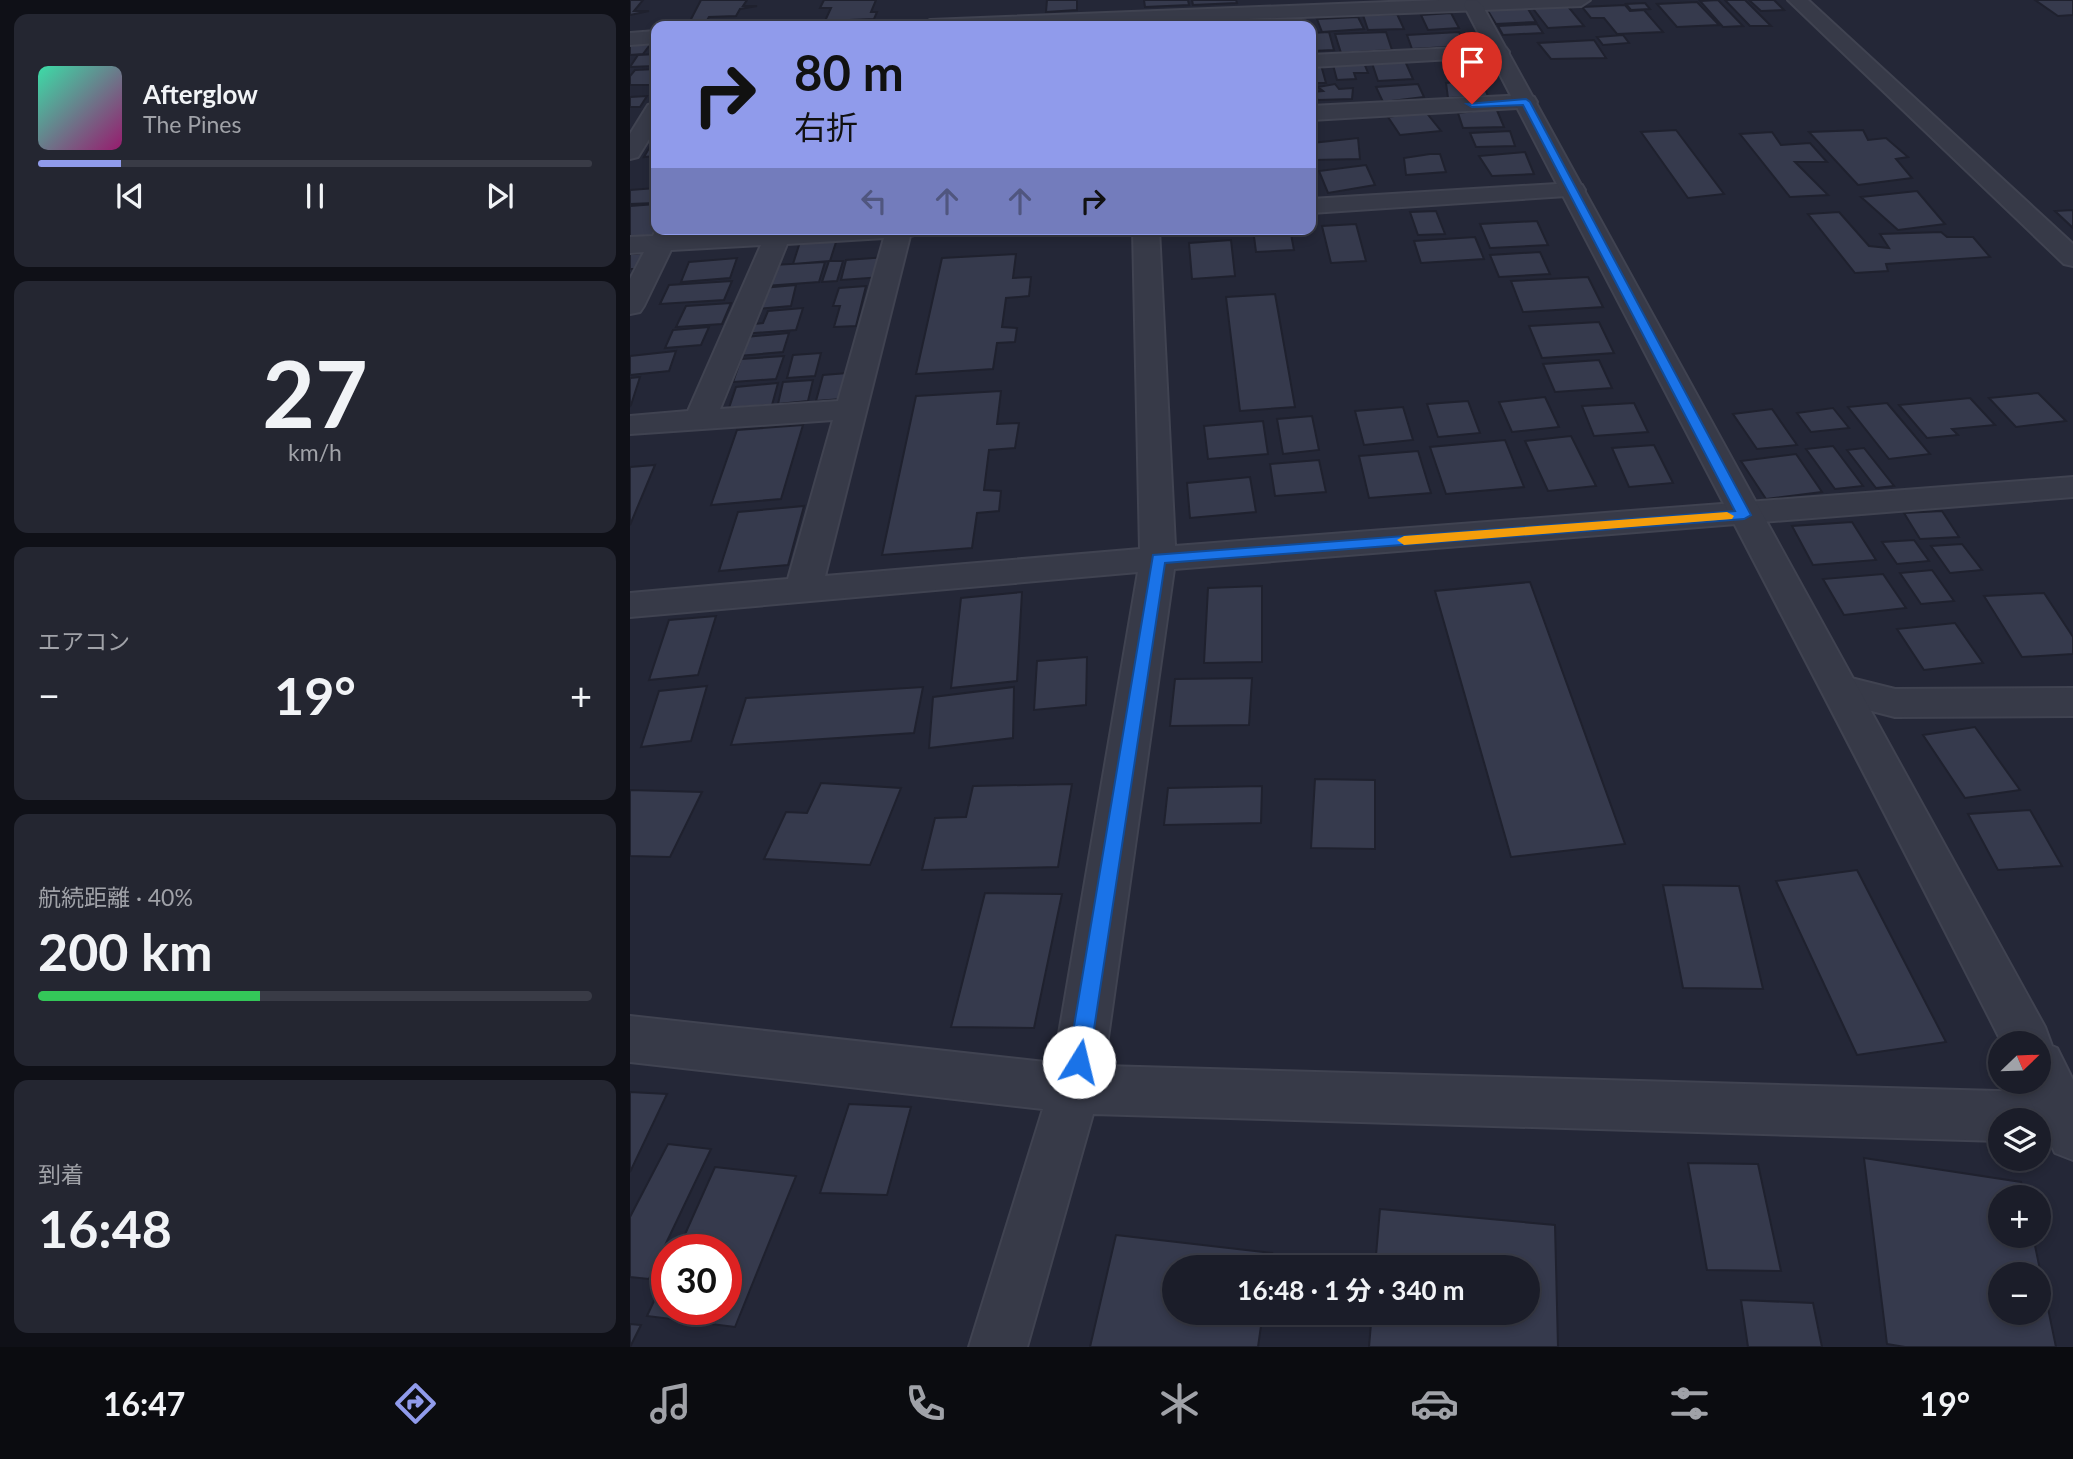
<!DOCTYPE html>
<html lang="ja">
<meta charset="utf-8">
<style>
body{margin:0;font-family:Lato,"Noto Sans JP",sans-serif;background:#242631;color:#f1f3f6;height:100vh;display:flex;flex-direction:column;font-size:26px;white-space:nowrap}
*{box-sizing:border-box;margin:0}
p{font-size:23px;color:#a0a2a8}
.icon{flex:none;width:38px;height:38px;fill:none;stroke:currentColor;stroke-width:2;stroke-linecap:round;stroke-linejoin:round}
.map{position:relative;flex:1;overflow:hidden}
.drawer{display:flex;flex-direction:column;gap:14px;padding:14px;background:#0f1017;width:630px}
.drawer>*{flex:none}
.top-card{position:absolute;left:21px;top:21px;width:665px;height:214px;border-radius:14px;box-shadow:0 4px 10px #0003,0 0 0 2px #393b46;background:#909beb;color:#111;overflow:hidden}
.needle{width:46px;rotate:67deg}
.tools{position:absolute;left:1358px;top:1031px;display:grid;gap:14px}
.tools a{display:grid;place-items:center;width:63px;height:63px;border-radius:50%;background:#1b1d29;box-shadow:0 4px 10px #0003,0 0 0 2px #393b46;font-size:35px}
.speed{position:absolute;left:21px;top:1234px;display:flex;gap:14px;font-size:35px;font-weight:700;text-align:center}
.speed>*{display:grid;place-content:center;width:91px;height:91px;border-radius:50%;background:#1b1d29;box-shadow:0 4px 10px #0003,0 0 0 2px #393b46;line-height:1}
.speed .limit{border:10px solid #d22;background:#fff;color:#111}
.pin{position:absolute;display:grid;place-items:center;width:60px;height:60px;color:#fff;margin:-72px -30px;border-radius:50% 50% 50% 0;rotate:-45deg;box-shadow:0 0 7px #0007}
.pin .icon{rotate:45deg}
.me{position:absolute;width:77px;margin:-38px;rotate:9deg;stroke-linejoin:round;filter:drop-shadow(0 0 5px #0008)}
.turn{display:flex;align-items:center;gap:24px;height:147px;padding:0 28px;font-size:32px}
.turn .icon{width:91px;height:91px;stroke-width:2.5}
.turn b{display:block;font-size:49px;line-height:60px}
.lanes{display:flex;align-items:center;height:66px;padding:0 28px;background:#0003;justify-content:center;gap:35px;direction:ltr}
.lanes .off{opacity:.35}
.big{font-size:52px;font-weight:700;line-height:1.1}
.drawer .card{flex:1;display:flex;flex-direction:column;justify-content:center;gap:10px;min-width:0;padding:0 24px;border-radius:14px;background:#242631}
.drawer .dial{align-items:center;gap:0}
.dial b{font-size:91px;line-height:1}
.song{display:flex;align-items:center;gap:21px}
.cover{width:84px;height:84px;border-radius:10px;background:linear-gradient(135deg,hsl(160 70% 55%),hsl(320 70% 35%))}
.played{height:7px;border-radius:4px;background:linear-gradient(90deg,#909beb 15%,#393b46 15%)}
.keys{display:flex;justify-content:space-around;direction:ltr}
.heat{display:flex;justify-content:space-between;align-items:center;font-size:38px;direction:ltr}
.charge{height:10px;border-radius:5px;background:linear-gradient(90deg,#34c759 40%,#393b46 0)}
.trip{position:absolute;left:532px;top:1255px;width:378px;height:70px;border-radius:35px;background:#1b1d29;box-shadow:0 4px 10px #0003,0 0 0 2px #393b46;font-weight:700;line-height:70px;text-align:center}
.menu{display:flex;height:112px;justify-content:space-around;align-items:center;background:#0b0c10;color:#a0a2a8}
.menu .icon{width:49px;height:49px}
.menu .current{color:#909beb}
.menu b{font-size:32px;color:#f1f3f6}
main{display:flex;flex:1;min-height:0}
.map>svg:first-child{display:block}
</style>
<main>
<section class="drawer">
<div class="card">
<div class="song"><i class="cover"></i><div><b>Afterglow</b><p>The Pines</p></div></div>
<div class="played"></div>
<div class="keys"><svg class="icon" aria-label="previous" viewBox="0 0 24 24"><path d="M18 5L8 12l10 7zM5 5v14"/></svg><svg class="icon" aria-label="pause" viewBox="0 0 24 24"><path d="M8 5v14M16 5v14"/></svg><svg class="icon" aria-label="next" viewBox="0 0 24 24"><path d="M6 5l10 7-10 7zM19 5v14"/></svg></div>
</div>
<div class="card dial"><b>27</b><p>km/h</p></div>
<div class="card"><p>エアコン</p>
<div class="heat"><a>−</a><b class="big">19°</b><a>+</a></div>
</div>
<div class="card"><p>航続距離 · 40%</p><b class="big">200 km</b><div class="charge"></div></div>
<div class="card"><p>到着</p><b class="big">16:48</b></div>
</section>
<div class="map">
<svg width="1443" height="1347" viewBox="0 0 1443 1347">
<rect width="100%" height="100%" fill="#242737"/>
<!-- building -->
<path fill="#363a4d" stroke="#1f212e" stroke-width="2" fill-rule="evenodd" d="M0,0H13L4,11H19L0,15Z
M71,0H117L113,6H127L110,9L106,16L79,17L76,22L59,23Z
M194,0H246L241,12H247L244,19L195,21L201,8H190Z
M417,0H447V10L416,12Z
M514,0H558L559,5L515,7Z
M562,0H606L607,3L563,5Z
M1088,0L1113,26L1093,27L1070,1Z
M1095,0H1115L1141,26H1120Z
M1119,0H1144L1154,10L1131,11Z
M1405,0H1443V15L1428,16Z
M1067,2L1089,25L1047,27L1027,4Z
M1015,3L1020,9L1001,10L996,4Z
M895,4L906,22L866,24L855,6Z
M936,4L954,26L918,28L901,6Z
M995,5L1000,11L1014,10L1033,32L987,34L974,18H961L952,7Z
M821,13L829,28L798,30L791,15Z
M767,14L774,29L738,30L733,15Z
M728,17L734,29L692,32L687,19Z
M569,20V26H528V21Z
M617,21L619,26H584V24Z
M907,24L913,33L873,35L868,26Z
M699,32L704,50L681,51V33Z
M756,32L762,50L711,53L705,34Z
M829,32L836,46L782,49L777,35Z
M993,35L999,43L973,45L967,37Z
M964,40L976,58L921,59L908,43Z
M22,42L13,54L0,55V43Z
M26,54V66L0,67L8,55Z
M775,61L783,79L748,81L742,63Z
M734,63L738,73H724L726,79L707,80L703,65Z
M691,65L696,83H681V66Z
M26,69V85H0V76L5,70Z
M851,79L858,96L818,98L816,83Z
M705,84L709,89L723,88L722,99L688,100L683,92L693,91L688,87Z
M788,84L794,97L753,102L746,87Z
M17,96L10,107H0V97Z
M866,108L874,127L833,128L828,113Z
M795,111L811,131L770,135L758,117Z
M1046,130L1094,194L1058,198L1011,132Z
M1233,130L1238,140L1256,138L1278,157L1266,159L1282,178L1228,185L1179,132Z
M880,131L885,146L846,147L840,133Z
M1142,132L1151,145L1180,143L1197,162H1165L1198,195L1160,197L1110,134Z
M728,138L730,159L684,160L682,143Z
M26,142V156L14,157L22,143Z
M895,152L904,174L862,176L849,156Z
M800,154H810L816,172L776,175L774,158Z
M736,165L745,185L698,193L689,171Z
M26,188V203L0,204V190Z
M1287,191L1315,224L1268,230L1231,197Z
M26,204L25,238L0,240V206Z
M1443,210V228L1425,211Z
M806,211L815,234L788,235L780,212Z
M1209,212L1239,246L1259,248L1250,234L1311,232L1317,237H1343L1360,257L1256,264L1258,271L1225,273L1178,214Z
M907,221L918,245L860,248L850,224Z
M726,224L736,261L701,263L692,226Z
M66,229H115L113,234L62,236Z
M623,229H660L664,250L626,252Z
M845,237L854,259L791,263L784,241Z
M207,239L200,261L163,264L170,242Z
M601,240L605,276L562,279L559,243Z
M910,252L920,274L869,277L860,255Z
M17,253L7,269H0V254Z
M386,254L383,278L401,277L399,296L376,298L372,327L387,328L385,342L367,343L363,369L286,374L312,258Z
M257,257L253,277L211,280L216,260Z
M107,258L100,278L51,282L59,262Z
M199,261H213L207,281L192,282Z
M195,262L189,282L135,286L143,265Z
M958,277L973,307L893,312L881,281Z
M102,281L94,300L30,304L39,285Z
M166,285L161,306L126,309L132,288Z
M236,286L226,326L204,327L210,306H203L209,288Z
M645,294L665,407L610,411L596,297Z
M101,303L92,324L46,327L56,306Z
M173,308L166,330L112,334L115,325L133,323L138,311Z
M969,322L984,353L912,358L899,326Z
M79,327L71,345L35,348L43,330Z
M159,333L153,352L108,356L115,337Z
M46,351L39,371L0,375V356Z
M191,353L185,376L157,378L163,355Z
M154,356L146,379L103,382L111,359Z
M969,360L982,388L925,392L913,364Z
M218,373L212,399L186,401L193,375Z
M10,377L1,405L0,406V378Z
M183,380L178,401L148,404L153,382Z
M148,383L142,405L99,408L106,387Z
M371,391L367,424L389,423L385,448L359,450L354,490L371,491L369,511L347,513L342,548L252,555L286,396Z
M1408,393L1436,421L1386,427L1359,398Z
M915,397L929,427L882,432L869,402Z
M1340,398L1365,425L1322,429L1328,435L1297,438L1269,405Z
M838,401L850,433L808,437L797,404Z
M1004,403L1018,432L964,436L952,406Z
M1257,403L1300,454L1259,459L1218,407Z
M773,407L783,440L734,445L725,411Z
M1203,408L1219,428L1181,432L1167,413Z
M1142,409L1167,445L1127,449L1103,414Z
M682,416L689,450L653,454L647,419Z
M633,421L638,454L578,459L574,426Z
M173,425L151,499L81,505L107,430Z
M941,436L966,486L918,491L895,441Z
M875,440L894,487L816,494L800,447Z
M1024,445L1043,483L999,487L982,448Z
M1203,446L1233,486L1205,489L1176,449Z
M1234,448L1264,486L1246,488L1217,450Z
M788,451L801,493L739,498L729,456Z
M1166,454L1192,492L1136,499L1111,461Z
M689,460L696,492L645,496L640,464Z
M25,465L0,525V467Z
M620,477L626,512L560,518L557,483Z
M174,506L158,565L89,571L108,512Z
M1312,511L1329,537L1290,539L1274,513Z
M1222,522L1246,560L1183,565L1162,526Z
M1284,540L1299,561L1267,564L1252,542Z
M1332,544L1352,570L1320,573L1301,546Z
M1302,570L1324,601L1291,604L1270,573Z
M1253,574L1276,608L1214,615L1193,579Z
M900,582L995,844L881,857L805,591Z
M632,586V662L574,663L578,588Z
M392,592L387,681L321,688L331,598Z
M1414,593L1443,637V654L1392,657L1354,596Z
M86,616L68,675L19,680L39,620Z
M1325,623L1353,663L1294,670L1267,629Z
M457,657L456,705L404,710L407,661Z
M622,678L619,725L540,726L545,679Z
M77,686L61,741L11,747L29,691Z
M293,687L284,733L101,745L116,698Z
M384,687L383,738L299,748L303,697Z
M1345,727L1390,790L1335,798L1293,735Z
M685,779L745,780V849L681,848Z
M191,783L271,788L240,865L134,859L156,812L177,813Z
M442,784L428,867L292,870L305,818L336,817L343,786Z
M632,786L631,823L534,825L538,788Z
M0,790L72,792L40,857L0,856Z
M1400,810L1432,866L1368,870L1338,814Z
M1227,870L1316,1042L1227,1055L1146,881Z
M1033,885L1109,886L1133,989L1053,988Z
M355,893L432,894L404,1028L321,1027Z
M0,1092L37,1094L0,1172Z
M219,1104L281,1107L257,1195L190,1193Z
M38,1144L81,1149L19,1279L0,1277V1217Z
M1234,1158L1391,1182L1395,1197H1370V1236H1403L1426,1347H1275L1257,1344ZM1370,1274H1409V1312H1370Z
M1058,1163L1128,1164L1151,1271L1077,1270Z
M85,1167L166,1176L105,1327L17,1316L37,1273V1309H96V1250H48Z
M750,1209L925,1225L928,1347H739L742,1312H898V1267H745Z
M486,1235L642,1253L640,1267H544V1312H633L628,1347H460Z
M1111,1300L1183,1303L1192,1347H1118Z
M0,1324L11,1325L0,1347Z"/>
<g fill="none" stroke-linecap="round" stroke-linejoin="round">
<!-- minor casing -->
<g stroke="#404351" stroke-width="4">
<path id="minor" d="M809,0H960L951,6L439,26H290L300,20Z
M1158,0H1178L1443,244V266L1434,264Z
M26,31V43L0,45V33Z
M869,46L876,48L879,52L876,56L681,67V55Z
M896,95L904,97L907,102L904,107L681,120V106Z
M26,103V128L8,157L0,159V134L18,105Z
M943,183L952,185L955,190L952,195L681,213V199Z
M26,229H52L49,234L140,229H292L288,234L280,236L195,576L510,549L503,229H529L545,546L1443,477V497L544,569L474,1066L1437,1093L1443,1096V1140L1409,1142V1120H1370V1141L463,1114L397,1347H339L413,1109L0,1062V1016L424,1063L508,572L0,617V593L158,579L203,420L0,434V416L58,411L131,245L41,250L14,306L10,312L0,314V279L14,252L0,253V237L23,236ZM254,238L208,401L90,409L157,244Z
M1213,676L1265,689L1443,688V716L1265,717L1199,700L1194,690L1199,680Z"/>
</g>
<!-- tertiary casing -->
<g stroke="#404351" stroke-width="4">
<path id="tertiary" d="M846,0L852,5L1415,1027L1422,1046L1427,1048L1443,1080V1160L1425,1153L1392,1082H1409V1043H1372C1196,695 1013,351 834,5L836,1Z"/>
</g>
<!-- minor -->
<use href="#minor" fill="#373a48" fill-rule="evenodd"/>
<!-- tertiary -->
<use href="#tertiary" fill="#373a48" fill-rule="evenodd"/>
</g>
<!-- route -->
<path fill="#1a73e8" stroke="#114b97" stroke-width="2" d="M896,99L900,102L1121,515L1114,519L535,563L459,1062L456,1069L449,1072L441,1069L438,1062L523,555L1105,511L893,105L842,107L837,104Z"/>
<!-- slow -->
<path fill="#f59e0b" d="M1097,512L1104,516L1102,519L774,545L767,540L774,536Z"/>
</svg>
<div class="tools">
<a><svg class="needle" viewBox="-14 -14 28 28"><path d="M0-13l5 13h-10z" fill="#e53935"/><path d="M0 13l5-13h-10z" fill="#a0a2a8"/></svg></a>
<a><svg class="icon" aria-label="layers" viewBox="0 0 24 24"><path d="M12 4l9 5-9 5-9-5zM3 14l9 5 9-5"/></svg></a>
<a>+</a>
<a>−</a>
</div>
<div class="speed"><div class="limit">30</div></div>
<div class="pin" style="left:842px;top:104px;background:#d93025"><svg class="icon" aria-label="arrive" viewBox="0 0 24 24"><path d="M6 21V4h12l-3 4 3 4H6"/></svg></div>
<svg class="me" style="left:449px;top:1062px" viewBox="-20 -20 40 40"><circle r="19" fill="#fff"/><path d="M0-13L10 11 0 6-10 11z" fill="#1a73e8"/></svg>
<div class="trip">16:48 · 1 分 · 340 m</div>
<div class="top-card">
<div class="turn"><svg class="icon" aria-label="right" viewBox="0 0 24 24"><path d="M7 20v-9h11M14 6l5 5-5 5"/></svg><div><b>80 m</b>右折</div></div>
<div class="lanes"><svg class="icon off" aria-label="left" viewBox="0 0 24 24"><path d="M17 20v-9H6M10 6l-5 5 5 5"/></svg><svg class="icon off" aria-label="ahead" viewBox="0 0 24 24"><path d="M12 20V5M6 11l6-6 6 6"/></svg><svg class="icon off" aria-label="ahead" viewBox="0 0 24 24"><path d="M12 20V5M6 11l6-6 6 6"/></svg><svg class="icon" aria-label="right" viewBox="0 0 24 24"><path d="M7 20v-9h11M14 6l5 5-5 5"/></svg></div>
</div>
</div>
</main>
<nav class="menu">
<b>16:47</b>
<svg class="icon current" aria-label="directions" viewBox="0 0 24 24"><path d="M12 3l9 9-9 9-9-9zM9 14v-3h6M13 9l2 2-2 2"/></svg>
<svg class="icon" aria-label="music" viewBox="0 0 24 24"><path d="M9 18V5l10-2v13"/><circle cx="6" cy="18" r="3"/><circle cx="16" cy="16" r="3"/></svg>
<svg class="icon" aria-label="phone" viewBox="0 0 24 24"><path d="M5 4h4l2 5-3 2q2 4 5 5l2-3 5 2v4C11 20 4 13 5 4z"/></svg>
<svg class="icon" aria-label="climate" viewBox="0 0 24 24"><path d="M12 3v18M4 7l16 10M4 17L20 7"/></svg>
<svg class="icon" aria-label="car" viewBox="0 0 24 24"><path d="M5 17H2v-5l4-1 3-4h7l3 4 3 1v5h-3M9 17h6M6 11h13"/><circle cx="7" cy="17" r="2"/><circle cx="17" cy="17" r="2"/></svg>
<svg class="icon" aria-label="filters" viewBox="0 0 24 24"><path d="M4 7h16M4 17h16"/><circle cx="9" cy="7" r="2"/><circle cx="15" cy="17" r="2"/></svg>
<b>19°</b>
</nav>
